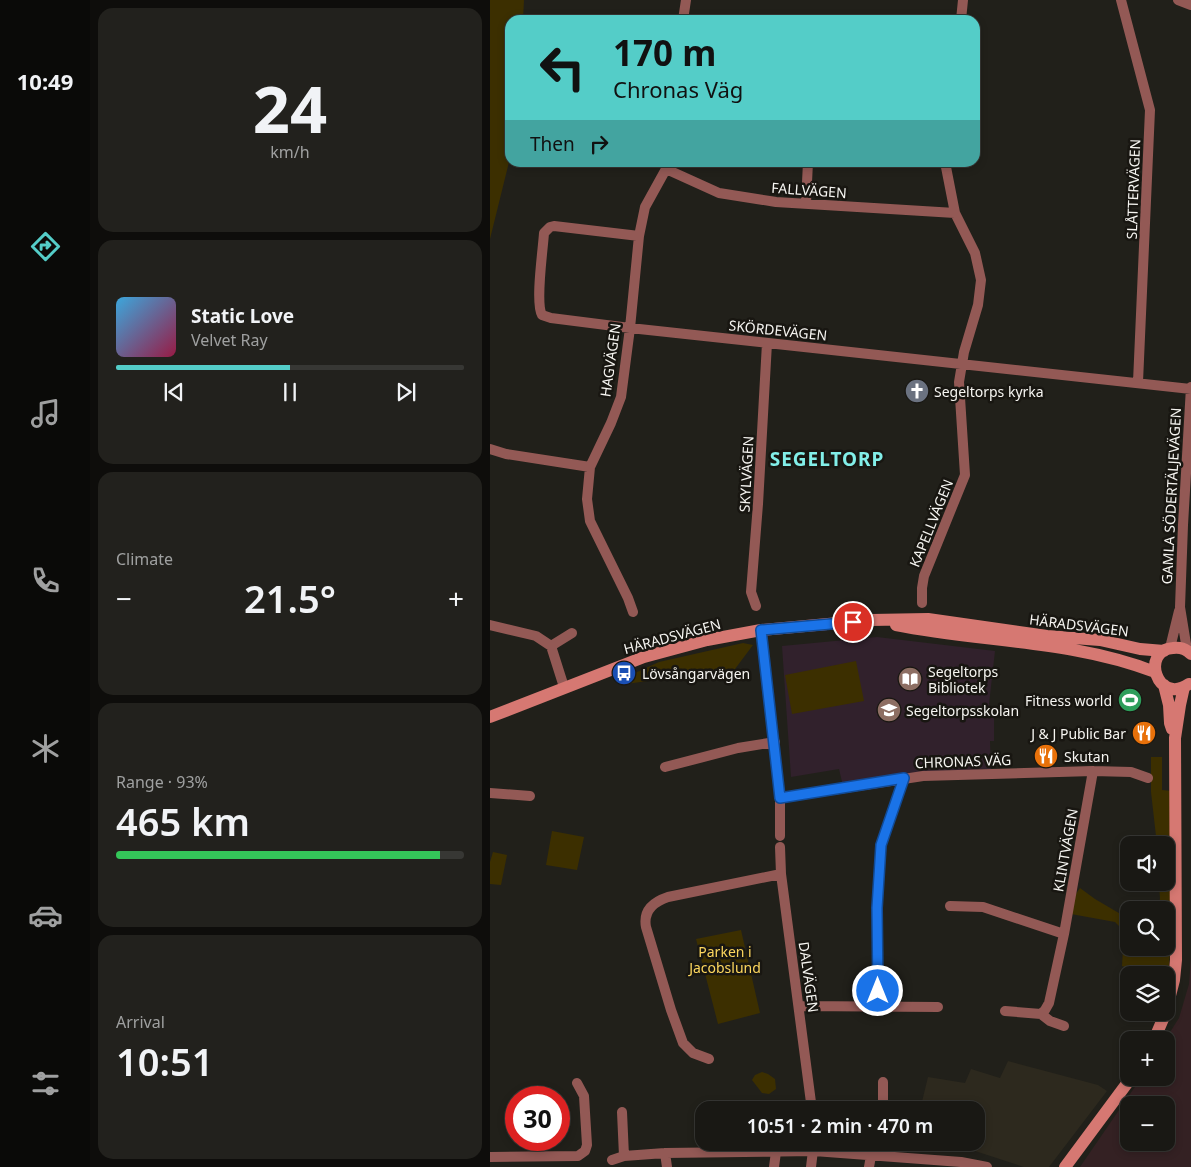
<!DOCTYPE html>
<meta charset="utf-8">
<style>
body{margin:0;font-family:"Noto Sans",sans-serif;background:#22211d;color:#f1f3f6;height:100vh;display:flex;flex-direction:column;font-size:19px;white-space:nowrap}
*{box-sizing:border-box;margin:0}
p{font-size:16px;color:#9fa0a0}
.icon{flex:none;width:28px;height:28px;fill:none;stroke:currentColor;stroke-width:2;stroke-linecap:round;stroke-linejoin:round}
.map{position:relative;flex:1;overflow:hidden}
.sheet{display:flex;flex-direction:column;gap:8px;padding:8px;background:#0e0d0b;width:400px}
.sheet>*{flex:none}
.guide{position:absolute;left:15px;top:15px;width:475px;height:152px;border-radius:15px;box-shadow:0 2px 8px #0003,0 0 0 1px #373734;background:#54cdc8;color:#111;overflow:hidden}
.tools{position:absolute;left:630px;top:836px;display:grid;gap:10px}
.tools a{display:grid;place-items:center;width:55px;height:55px;border-radius:10px;background:#191814;box-shadow:0 2px 8px #0003,0 0 0 1px #373734;font-size:25px}
.speed{position:absolute;left:15px;top:1086px;display:flex;gap:10px;font-size:25px;font-weight:700;text-align:center}
.speed>*{display:grid;place-content:center;width:65px;height:65px;border-radius:50%;background:#191814;box-shadow:0 2px 8px #0003,0 0 0 1px #373734;line-height:1}
.speed .limit{border:8px solid #d22;background:#fff;color:#111}
.pin{position:absolute;display:grid;place-items:center;width:42px;height:42px;color:#fff;margin:-21px;border:2px solid #fff;border-radius:50%;box-shadow:0 1px 5px #0007}
.me{position:absolute;width:55px;margin:-28px;rotate:0deg;stroke-linejoin:round;filter:drop-shadow(0 0 4px #0008)}
.turn{display:flex;align-items:center;gap:18px;height:105px;padding:0 25px;font-size:22px}
.turn .icon{width:65px;height:65px;stroke-width:2.5}
.turn b{display:block;font-size:35px;line-height:42px}
.then{display:flex;align-items:center;height:48px;padding:0 25px;background:#0003;gap:10px;font-size:19px}
.big{font-size:38px;font-weight:600;line-height:1.1}
.sheet .tile{flex:1;display:flex;flex-direction:column;justify-content:center;gap:8px;min-width:0;padding:0 18px;border-radius:15px;background:#22211d}
.sheet .dial{align-items:center;gap:0}
.dial b{font-size:65px;line-height:1}
.song{display:flex;align-items:center;gap:15px}
.cover{width:60px;height:60px;border-radius:8px;background:linear-gradient(135deg,hsl(200 70% 55%),hsl(340 70% 35%))}
.played{height:5px;border-radius:2px;background:linear-gradient(90deg,#54cdc8 50%,#373734 50%)}
.keys{display:flex;justify-content:space-around;direction:ltr}
.heat{display:flex;justify-content:space-between;align-items:center;font-size:28px;direction:ltr}
.charge{height:8px;border-radius:4px;background:linear-gradient(90deg,#34c759 93%,#373734 0)}
.trip{position:absolute;left:205px;top:1101px;width:290px;height:50px;border-radius:15px;background:#191814;box-shadow:0 2px 8px #0003,0 0 0 1px #373734;font-weight:600;line-height:50px;text-align:center}
main{display:flex;flex:1;min-height:0}
.menu{display:flex;flex-direction:column;width:90px;justify-content:space-around;align-items:center;background:#0a0a08;color:#9fa0a0}
.menu .icon{width:35px;height:35px}
.menu .current{color:#54cdc8}
.menu b{font-size:22px;color:#f1f3f6}
.map>svg:first-child{display:block}
</style>
<main>
<nav class="menu">
<b>10:49</b>
<svg class="icon current" aria-label="directions" viewBox="0 0 24 24"><path d="M12 3l9 9-9 9-9-9zM9 14v-3h6M13 9l2 2-2 2"/></svg>
<svg class="icon" aria-label="music" viewBox="0 0 24 24"><path d="M9 18V5l10-2v13"/><circle cx="6" cy="18" r="3"/><circle cx="16" cy="16" r="3"/></svg>
<svg class="icon" aria-label="phone" viewBox="0 0 24 24"><path d="M5 4h4l2 5-3 2q2 4 5 5l2-3 5 2v4C11 20 4 13 5 4z"/></svg>
<svg class="icon" aria-label="climate" viewBox="0 0 24 24"><path d="M12 3v18M4 7l16 10M4 17L20 7"/></svg>
<svg class="icon" aria-label="car" viewBox="0 0 24 24"><path d="M5 17H2v-5l4-1 3-4h7l3 4 3 1v5h-3M9 17h6M6 11h13"/><circle cx="7" cy="17" r="2"/><circle cx="17" cy="17" r="2"/></svg>
<svg class="icon" aria-label="filters" viewBox="0 0 24 24"><path d="M4 7h16M4 17h16"/><circle cx="9" cy="7" r="2"/><circle cx="15" cy="17" r="2"/></svg>
</nav>
<section class="sheet">
<div class="tile dial"><b>24</b><p>km/h</p></div>
<div class="tile">
<div class="song"><i class="cover"></i><div><b>Static Love</b><p>Velvet Ray</p></div></div>
<div class="played"></div>
<div class="keys"><svg class="icon" aria-label="previous" viewBox="0 0 24 24"><path d="M18 5L8 12l10 7zM5 5v14"/></svg><svg class="icon" aria-label="pause" viewBox="0 0 24 24"><path d="M8 5v14M16 5v14"/></svg><svg class="icon" aria-label="next" viewBox="0 0 24 24"><path d="M6 5l10 7-10 7zM19 5v14"/></svg></div>
</div>
<div class="tile"><p>Climate</p>
<div class="heat"><a>−</a><b class="big">21.5°</b><a>+</a></div>
</div>
<div class="tile"><p>Range · 93%</p><b class="big">465 km</b><div class="charge"></div></div>
<div class="tile"><p>Arrival</p><b class="big">10:51</b></div>
</section>
<div class="map">
<svg width="701" height="1167" viewBox="0 0 701 1167">
<rect width="100%" height="100%" fill="#21201a"/>
<!-- built -->
<path fill="#2d291e" d="M518,1061L608,1085L617,1091L559,1167H534L479,1149L446,1143L486,1142V1110H430L438,1077L475,1083L481,1069L510,1078Z"/>
<!-- industrial -->
<path fill="#342123" fill-rule="evenodd" d="M701,958V1167H590L651,1078H676L675,1040L689,1018L699,984ZM639,1105H676V1142H639Z"/>
<!-- education -->
<path fill="#31212c" d="M387,637L505,651L499,704L504,716V741H500L501,769L433,772L353,786L349,769L301,777L292,646Z"/>
<!-- green -->
<path fill="#3c2f00" d="M0,0H34L33,20H20V158L0,239Z
M253,643L263,645L245,669L136,684L134,678L169,662Z
M366,661L374,701L302,714L295,675Z
M661,757H672V790L682,791L683,904L678,981H676V975H659L632,966L634,931L625,922L581,914L585,895L590,888L605,899L639,919V948H676V910H666L670,899L669,883L676,882V845H667L661,792Z
M62,831L94,837L87,870L56,865Z
M3,852L17,855L11,885L0,884V862Z
M251,930L270,1013L228,1024L206,939Z
M272,1072L278,1074L285,1079L286,1089L279,1094L272,1093L262,1080L265,1075Z"/>
<g fill="none" stroke-linecap="round" stroke-linejoin="round">
<!-- street -->
<path stroke="#935955" stroke-width="10" d="M631,0L660,110L648,382
M688,0L701,5
M193,20L196,0
M471,20L473,0
M176,169L229,193L286,202L465,213
M316,203L318,162
M149,236L64,226L60,227L54,233C53,250 45,303 52,315L61,318L140,328L701,389
M0,449L16,454L100,467
M432,603V588L434,576L475,475L469,382L474,352L488,305L491,280L485,253L465,213L455,162
M266,606L261,592L268,504L277,343
M143,612L138,598L100,521L97,499L100,467L121,423L131,397L140,328L149,236L155,207L176,169L177,162
M0,625L46,636L61,646L74,687
M271,630L290,798L433,776L603,771L641,772L658,778
M61,646L82,633
M680,648L689,611
M697,650L690,607L693,525L701,387
M175,767L248,748L285,742
M0,793L40,796
M290,798V836
M290,847L291,874L322,1110
M460,906L493,907L574,934
M387,1005V908L391,845L414,778
M309,1006L448,1007
M515,1011L551,1014L560,1021L574,1026
M551,1014L555,1010L559,1003L574,934L603,771
M219,1059L203,1053L193,1043L181,1010L156,927C153,911 163,902 178,897L291,874
M393,1082V1110
M132,1112L134,1156
M394,1142V1156
M175,1153L177,1167
M0,1157L88,1156L95,1151L97,1145L94,1096L87,1083
M122,1160L134,1156L175,1153L324,1151L471,1162L497,1167
M284,1167L286,1152
M321,1167L324,1142
M379,1167L381,1156"/>
<!-- secondary -->
<path stroke="#d67872" stroke-width="12" d="M406,625C491,642 583,640 665,672
M699,684C667,706 650,650 683,648C690,647 696,649 701,654
M674,685L679,705L680,723L682,729
M0,717L154,657L217,640L271,630L381,620L438,619L557,636L610,640L650,649L674,651
M676,1011L684,980L686,960L685,738L690,705L694,687
M664,1040L676,1012
M575,1167L641,1078"/>
</g>
<g fill="none" stroke-linecap="round" stroke-linejoin="round">
<!-- route casing -->
<g stroke="#114b97" stroke-width="12">
<path id="route" d="M363,622L271,630L290,798L414,778L391,845L387,908L388,991"/>
</g>
<!-- route -->
<use href="#route" stroke="#1a73e8" stroke-width="9"/>
</g>
<!-- icons -->
<defs>
<g id="church-disc" transform="scale(1.25)"><circle r="9.5" fill="#6b7280" stroke="#181611"/><path d="M-1.2-6h2.4v3.5h3.3v2.4h-3.3V6h-2.4V-.1h-3.3v-2.4h3.3Z" fill="#fff"/></g>
<g id="bus-disc" transform="scale(1.25)"><circle r="9.5" fill="#1a4fb4" stroke="#181611"/><path d="M-5-6H5V4H4V6H2V4H-2V6H-4V4H-5ZM-3.5-4V0h7V-4ZM-3.5 1.2v1.5H-2V1.2ZM2 1.2v1.5H3.5V1.2Z" fill="#fff"/></g>
<g id="library-disc" transform="scale(1.25)"><circle r="9.5" fill="#8d6e63" stroke="#181611"/><path d="M-6-4Q-3-5.5-.7-3.5V5Q-3 3-6 4ZM6-4Q3-5.5 .7-3.5V5Q3 3 6 4Z" fill="#fff"/></g>
<g id="stadium-disc" transform="scale(1.25)"><circle r="9.5" fill="#2e9e5b" stroke="#181611"/><path d="M0-5a6.5 5 0 1 0 0 10a6.5 5 0 1 0 0-10ZM-3.5-1.8h7v3.6h-7Z" fill="#fff"/></g>
<g id="school-disc" transform="scale(1.25)"><circle r="9.5" fill="#8d6e63" stroke="#181611"/><path d="M0-5L7-2L0 1L-7-2ZM-4 1L0 2.5L4 1V4Q0 6-4 4Z" fill="#fff"/></g>
<g id="restaurant-disc" transform="scale(1.25)"><circle r="9.5" fill="#e8710a" stroke="#181611"/><path d="M-5-6h1v4h1v-4h1v4h1v-4h1v5L-1.5 .5V6h-2V.5L-5-1ZM5-6V6H3V1.5H1.5Q1.5-4 5-6Z" fill="#fff"/></g>
</defs>
<g fill-rule="evenodd">
<use href="#church-disc" x="427" y="391"/>
<use href="#bus-disc" x="134" y="673"/>
<use href="#library-disc" x="420" y="679"/>
<use href="#stadium-disc" x="640" y="700"/>
<use href="#school-disc" x="399" y="710"/>
<use href="#restaurant-disc" x="654" y="733"/>
<use href="#restaurant-disc" x="556" y="756"/>
</g>
<g text-anchor="middle" dominant-baseline="central" stroke-width="5" stroke-linejoin="round" paint-order="stroke">
<!-- street labels -->
<g font-size="14" fill="#f6f5f1" stroke="#181611">
<text transform="translate(643 189) rotate(-88)">SLÅTTERVÄGEN</text>
<text transform="translate(319 190) rotate(4)">FALLVÄGEN</text>
<text transform="translate(288 330) rotate(6)">SKÖRDEVÄGEN</text>
<text transform="translate(120 360) rotate(-82)">HAGVÄGEN</text>
<text transform="translate(256 474) rotate(-87)">SKYLVÄGEN</text>
<text transform="translate(681 496) rotate(-87)">GAMLA SÖDERTÄLJEVÄGEN</text>
<text transform="translate(441 523) rotate(-68)">KAPELLVÄGEN</text>
<text transform="translate(589 625) rotate(7)">HÄRADSVÄGEN</text>
<text transform="translate(182 636) rotate(-15)">HÄRADSVÄGEN</text>
<text transform="translate(473 761) rotate(-2)">CHRONAS VÄG</text>
<text transform="translate(575 850) rotate(-80)">KLINTVÄGEN</text>
<text transform="translate(319 977) rotate(82)">DALVÄGEN</text>
</g>
<!-- poi labels -->
<g font-size="14" fill="#f6f5f1" stroke="#181611" text-anchor="start">
<text x="444" y="391">Segeltorps kyrka</text>
<text x="438" y="671">Segeltorps<tspan x="438" dy="16">Bibliotek</tspan></text>
<text x="152" y="673">Lövsångarvägen</text>
<text x="622" y="700" text-anchor="end">Fitness world</text>
<text x="416" y="710">Segeltorpsskolan</text>
<text x="636" y="733" text-anchor="end">J &amp; J Public Bar</text>
<text x="574" y="756">Skutan</text>
</g>
<!-- park labels -->
<g font-size="14" fill="#fdd75e" stroke="#181611">
<text x="235" y="951">Parken i<tspan x="235" dy="16">Jacobslund</tspan></text>
</g>
<!-- district labels -->
<g font-size="19" font-weight="bold" letter-spacing="1" fill="#82eee8" stroke="#181611">
<text x="337" y="459">SEGELTORP</text>
</g>
</g>
</svg>
<div class="tools">
<a><svg class="icon" aria-label="sound" viewBox="0 0 24 24"><path d="M4 9h4l5-4v14l-5-4H4zM17 9q2 3 0 6"/></svg></a>
<a><svg class="icon" aria-label="search" viewBox="0 0 24 24"><circle cx="10" cy="10" r="6"/><path d="M15 15l6 6"/></svg></a>
<a><svg class="icon" aria-label="layers" viewBox="0 0 24 24"><path d="M12 4l9 5-9 5-9-5zM3 14l9 5 9-5"/></svg></a>
<a>+</a>
<a>−</a>
</div>
<div class="speed"><div class="limit">30</div></div>
<div class="pin" style="left:363px;top:622px;background:#d93025"><svg class="icon" aria-label="arrive" viewBox="0 0 24 24"><path d="M6 21V4h12l-3 4 3 4H6"/></svg></div>
<svg class="me" style="left:388px;top:991px" viewBox="-20 -20 40 40"><circle r="17" fill="#1a73e8" stroke="#fff" stroke-width="3"/><path d="M0-11L8 9 0 5-8 9z" fill="#fff"/></svg>
<div class="trip">10:51 · 2 min · 470 m</div>
<div class="guide">
<div class="turn"><svg class="icon" aria-label="left" viewBox="0 0 24 24"><path d="M17 20v-9H6M10 6l-5 5 5 5"/></svg><div><b>170 m</b>Chronas Väg</div></div>
<div class="then">Then<svg class="icon" aria-label="right" viewBox="0 0 24 24"><path d="M7 20v-9h11M14 6l5 5-5 5"/></svg></div>
</div>
</div>
</main>
